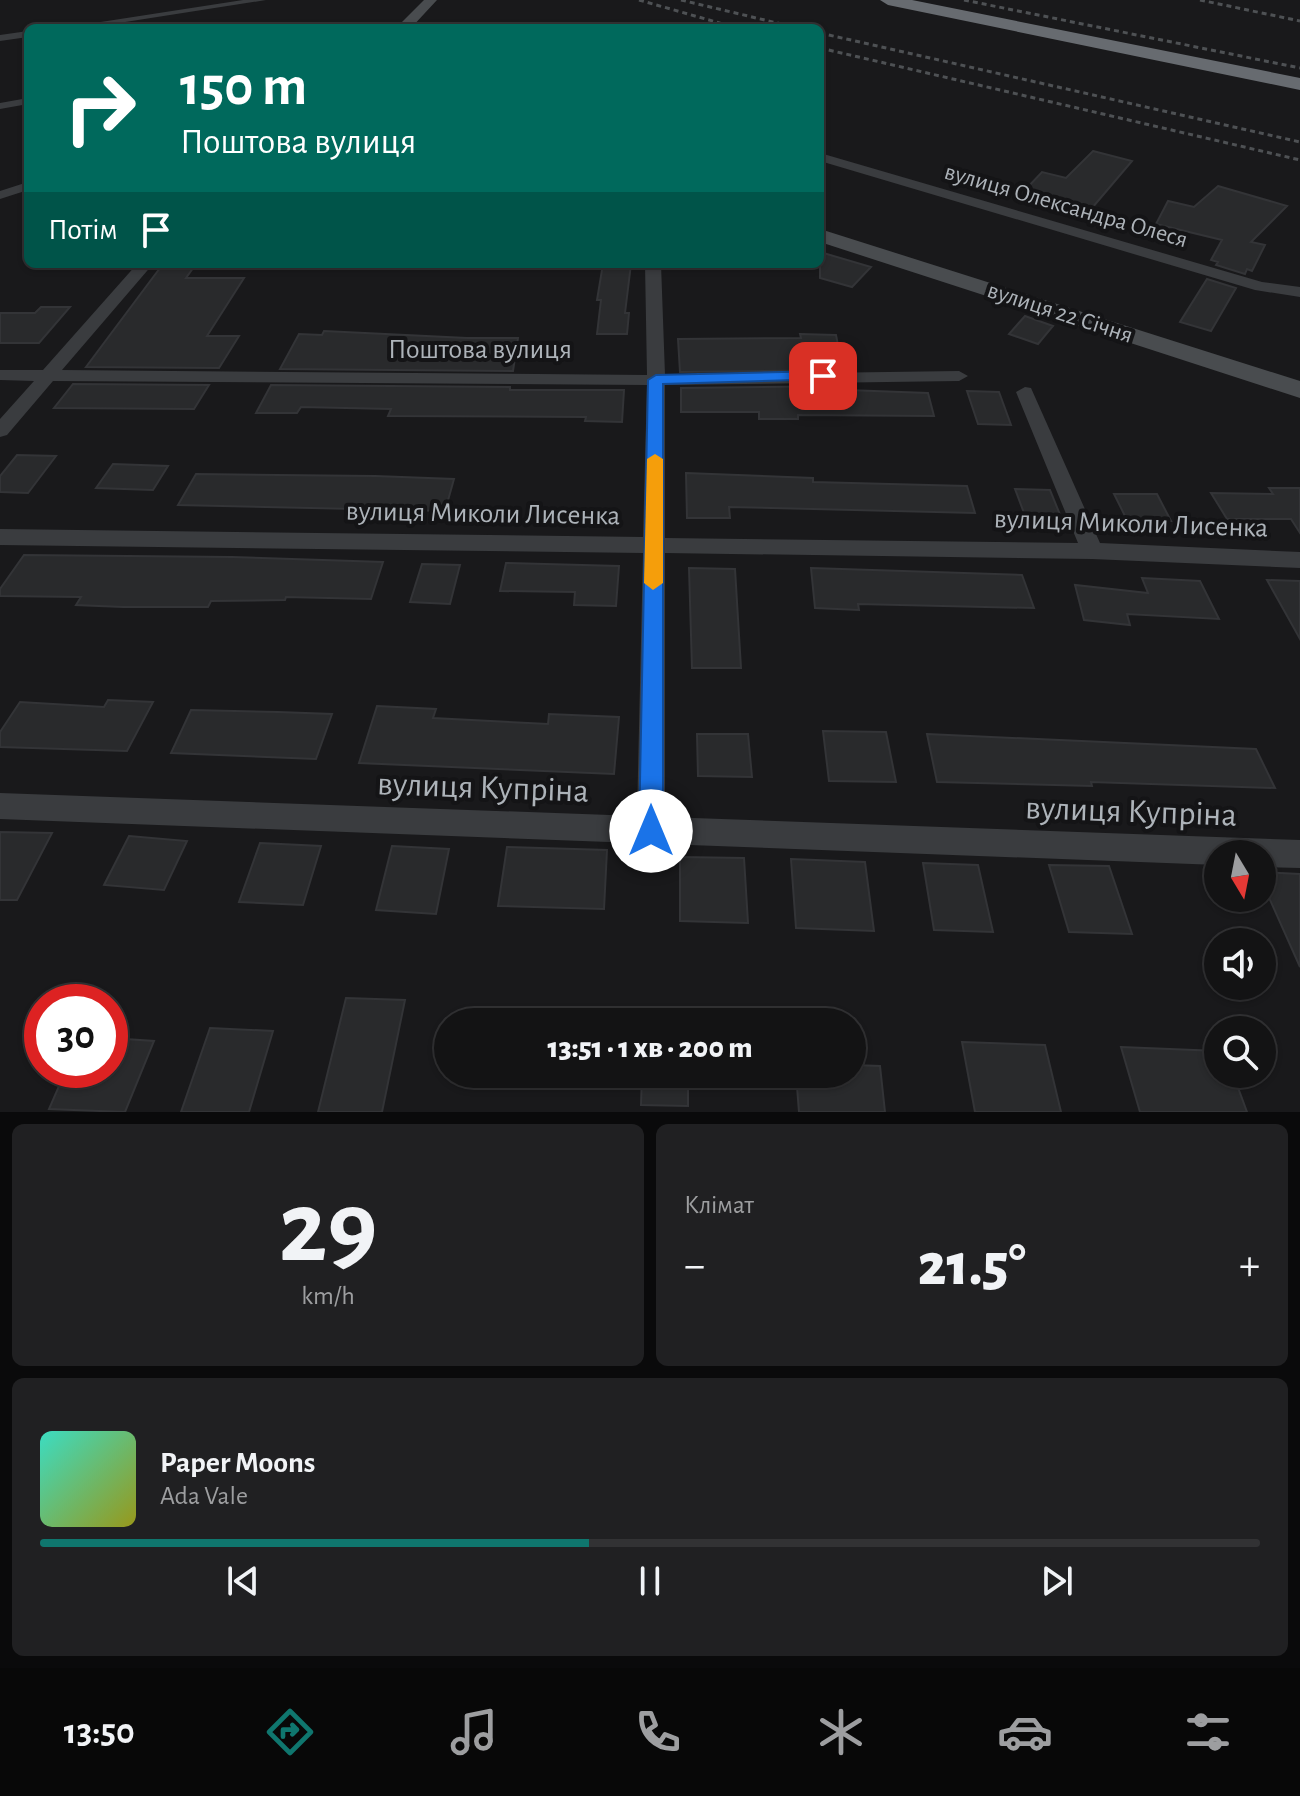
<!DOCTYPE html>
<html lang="uk">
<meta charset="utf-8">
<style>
body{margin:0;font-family:"Alegreya Sans",sans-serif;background:#202022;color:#f1f3f6;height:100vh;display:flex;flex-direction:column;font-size:30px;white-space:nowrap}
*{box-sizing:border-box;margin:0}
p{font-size:26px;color:#9d9ea0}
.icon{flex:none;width:44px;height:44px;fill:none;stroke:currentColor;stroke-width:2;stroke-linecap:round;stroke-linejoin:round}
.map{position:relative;height:1112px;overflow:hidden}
.sheet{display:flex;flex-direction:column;gap:12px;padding:12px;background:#0a0a0b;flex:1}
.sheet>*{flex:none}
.hud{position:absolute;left:24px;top:24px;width:800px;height:244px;border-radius:12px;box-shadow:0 2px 6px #0004,0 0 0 2px #323234;background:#00695c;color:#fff;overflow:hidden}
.needle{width:52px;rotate:170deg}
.buttons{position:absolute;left:1204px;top:840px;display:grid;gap:16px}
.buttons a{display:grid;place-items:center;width:72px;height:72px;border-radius:50%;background:#131314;box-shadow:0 2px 6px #0004,0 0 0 2px #323234;font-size:40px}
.speed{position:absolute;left:24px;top:984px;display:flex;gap:16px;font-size:40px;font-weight:700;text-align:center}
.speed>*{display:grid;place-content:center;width:104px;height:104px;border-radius:50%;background:#131314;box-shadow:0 2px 6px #0004,0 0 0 2px #323234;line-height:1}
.speed .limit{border:12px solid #d22;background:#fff;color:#111}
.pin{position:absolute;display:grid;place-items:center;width:68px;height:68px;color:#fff;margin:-34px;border-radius:16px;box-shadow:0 4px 12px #0006}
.me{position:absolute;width:88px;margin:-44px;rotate:0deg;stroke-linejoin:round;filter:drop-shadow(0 0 6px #0008)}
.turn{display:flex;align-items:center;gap:28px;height:168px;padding:0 24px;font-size:36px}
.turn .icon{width:104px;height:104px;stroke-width:2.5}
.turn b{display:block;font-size:56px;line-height:68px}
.then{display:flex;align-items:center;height:76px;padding:0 24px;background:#0003;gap:16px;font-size:30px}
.big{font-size:60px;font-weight:800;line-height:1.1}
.sheet .card{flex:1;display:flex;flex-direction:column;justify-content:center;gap:12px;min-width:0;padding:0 28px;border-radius:12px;background:#202022}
.sheet .dial{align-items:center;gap:0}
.dial b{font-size:104px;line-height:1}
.song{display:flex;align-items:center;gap:24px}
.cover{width:96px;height:96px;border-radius:12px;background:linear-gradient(135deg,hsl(170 70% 55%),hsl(60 70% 35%))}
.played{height:8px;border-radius:4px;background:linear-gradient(90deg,#0f766e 45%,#323234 45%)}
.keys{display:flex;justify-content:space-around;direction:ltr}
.heat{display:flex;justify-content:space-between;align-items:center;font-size:44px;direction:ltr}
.sheet .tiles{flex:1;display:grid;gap:12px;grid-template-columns:1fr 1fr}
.card:last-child{grid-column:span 2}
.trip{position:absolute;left:434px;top:1008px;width:432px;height:80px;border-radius:40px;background:#131314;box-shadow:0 2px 6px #0004,0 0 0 2px #323234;font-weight:800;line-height:80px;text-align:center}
.menu{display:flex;height:128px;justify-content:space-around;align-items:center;background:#080808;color:#9d9ea0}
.menu .icon{width:56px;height:56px}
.menu .active{color:#0f766e}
.menu b{font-size:36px;color:#f1f3f6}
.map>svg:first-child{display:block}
</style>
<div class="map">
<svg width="1300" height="1112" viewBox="0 0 1300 1112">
<rect width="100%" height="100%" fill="#19191b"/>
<!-- building -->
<path fill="#292a2c" stroke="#333437" stroke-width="2" d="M1093,151L1132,161L1092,208L1025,190L1042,172L1066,178Z
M1218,186L1287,206L1251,242L1265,245L1252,271L1247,269L1245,274L1216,265L1218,262L1211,260L1222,240L1156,224L1168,201L1194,207Z
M820,252L871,267L852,287L820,278Z
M163,264H196L186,278H244L207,336H239L219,368L86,367Z
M603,264H631L625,313H629L627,334H597L601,300H597Z
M1207,279L1236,288L1211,331L1180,322Z
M41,307H70L39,343H0V313H35Z
M1025,316L1053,326L1038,344L1009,334Z
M324,331L467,338H518L513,371L280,369L299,334L322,335Z
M800,334L836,335L843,370L680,372L678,339L801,338Z
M73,384L209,385L194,409L54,408Z
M271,385L510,387V390H624L622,422L585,421L586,417L388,416L391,409L301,407L297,413H256Z
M846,386L847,390L928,393L934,416L798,415V419H759V412H681V388Z
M967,391L999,392L1011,425L978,424Z
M17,455L56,456L28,493L0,492V476Z
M113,464L168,466L153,490L96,488Z
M686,473L813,478V482L967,486L975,513L729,507L730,518H687Z
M196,474L375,476L454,479L445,511L178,505Z
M1269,488H1300V533L1291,519H1227L1211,493L1273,494Z
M1015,489L1050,490L1063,522L1027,521Z
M1114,494H1157L1171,521L1127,520Z
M24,555L232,557L383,562L371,599L286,597L285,600L211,601L208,607H123L76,605L81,597L0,596V589Z
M506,563L619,566L616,606L574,605L575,592L500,591Z
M422,564L460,565L450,604L410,602Z
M689,568L735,569L741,668H692Z
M811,568L1022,575L1034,608L858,604L859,610L815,608Z
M1142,578L1200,581L1219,619L1127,614L1130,625L1084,620L1075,585L1148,593Z
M1267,580L1300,581V639Z
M108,700L153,702L127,751L0,747V732L20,702L104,707Z
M377,706L436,709L433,718L548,724L549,714L619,717L614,774L359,763Z
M191,710L278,712L332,714L316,759L171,753Z
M823,731L886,732L896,782L829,781Z
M697,734H748L752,777L698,776Z
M927,734L1256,749L1275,788L1091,782L1092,786L937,782Z
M0,832L52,833L17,900H0Z
M129,836L187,841L164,890L104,885Z
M260,843L321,846L303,905L239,902Z
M392,846L449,849L436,914L376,910Z
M507,847L607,850L604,909L498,906Z
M680,857L744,858L748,923L680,921Z
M791,859L865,862L874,931L796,928Z
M923,863L978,865L993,932L934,930Z
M1049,865L1109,866L1132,934L1069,932Z
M1262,872L1300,874V967L1262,882Z
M346,998L405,1000L382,1112H318Z
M210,1028L273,1031L249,1112H181Z
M110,1038L154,1041L125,1112L49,1109L66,1070H110Z
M962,1042L1045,1045L1061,1112H975Z
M1121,1047L1218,1051V1074H1233L1247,1112H1140Z
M852,1065L880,1066L885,1112H799L796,1074H852Z
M642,1074H688V1106L641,1105Z"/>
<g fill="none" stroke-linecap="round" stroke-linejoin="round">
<!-- street -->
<path fill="#3a3c3f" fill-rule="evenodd" d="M243,0H266L87,28H62Z
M28,31V37L0,41V35Z
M28,98V104L0,109V103Z
M820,153L1262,282L1300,287V297L1255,290L820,161Z
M28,182V190L0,199V191Z
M137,264H153L62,370L647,375L645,264H661L665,375L959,371L968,376L959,381L665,385V538L1078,543L1016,392L1025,387L1031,388L1100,543L1300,552V568L1092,559L665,553V817L1300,840V868L1262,867V854H1218V865L0,819V793L637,816L643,553L0,545V529L643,537L647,385L53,381L7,435L0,437V419L34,381L0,380V370H43Z"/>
<!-- secondary -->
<path fill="#494c4f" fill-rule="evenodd" d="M424,0H437L411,28H396Z
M820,229L1300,381V398L820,242Z"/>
<!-- highway -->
<path fill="#676b70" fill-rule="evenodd" d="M880,0H912L1300,78V90L888,5Z"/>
<!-- rail -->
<path stroke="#4e5154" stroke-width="3" stroke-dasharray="5 4" stroke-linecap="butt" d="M639,0L737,28
M681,0L798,28
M964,0L1300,68
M1200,0L1300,21
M820,33L1300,142
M820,48L1300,160"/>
</g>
<!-- route -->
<path fill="#1a73e8" stroke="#114b97" stroke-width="2" d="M823,371L828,372V379L663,384V831L660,839L651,842L643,839L639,831L648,380L656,375Z"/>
<!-- slow -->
<path fill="#f59e0b" d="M655,454L663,459V583L653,590L644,583L647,459Z"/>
<g text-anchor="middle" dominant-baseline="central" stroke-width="8" stroke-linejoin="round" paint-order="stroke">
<!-- far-street labels -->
<g font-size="24" fill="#adb3b9" stroke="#141416">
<text transform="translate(1066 206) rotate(16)">вулиця Олександра Олеся</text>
<text transform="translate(1060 313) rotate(18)">вулиця 22 Січня</text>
</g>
<!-- street labels -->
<g font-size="28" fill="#adb3b9" stroke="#141416">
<text x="480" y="350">Поштова вулиця</text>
<text transform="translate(483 514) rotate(1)">вулиця Миколи Лисенка</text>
<text transform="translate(1131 524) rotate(2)">вулиця Миколи Лисенка</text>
</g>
<!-- near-street labels -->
<g font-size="34" fill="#adb3b9" stroke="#141416">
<text transform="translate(483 788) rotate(2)">вулиця Купріна</text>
<text transform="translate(1131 812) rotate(2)">вулиця Купріна</text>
</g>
</g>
</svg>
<div class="buttons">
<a><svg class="needle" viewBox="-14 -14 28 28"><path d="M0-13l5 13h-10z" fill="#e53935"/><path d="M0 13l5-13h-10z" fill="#9d9ea0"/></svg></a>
<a><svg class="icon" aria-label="sound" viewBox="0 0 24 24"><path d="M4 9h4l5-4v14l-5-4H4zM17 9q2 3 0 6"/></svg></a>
<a><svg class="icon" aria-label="search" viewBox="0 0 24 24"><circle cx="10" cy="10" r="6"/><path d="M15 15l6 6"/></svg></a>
</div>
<div class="speed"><div class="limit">30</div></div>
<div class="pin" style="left:823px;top:376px;background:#d93025"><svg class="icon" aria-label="arrive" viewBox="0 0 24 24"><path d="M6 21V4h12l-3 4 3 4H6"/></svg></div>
<svg class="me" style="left:651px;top:831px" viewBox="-20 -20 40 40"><circle r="19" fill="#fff"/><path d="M0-13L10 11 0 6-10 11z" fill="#1a73e8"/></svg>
<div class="trip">13:51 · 1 хв · 200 m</div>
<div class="hud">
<div class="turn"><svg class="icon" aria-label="right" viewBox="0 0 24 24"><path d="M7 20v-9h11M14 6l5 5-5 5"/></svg><div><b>150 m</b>Поштова вулиця</div></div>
<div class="then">Потім<svg class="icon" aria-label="arrive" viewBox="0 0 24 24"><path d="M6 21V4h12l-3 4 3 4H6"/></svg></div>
</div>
</div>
<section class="sheet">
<div class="tiles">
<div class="card dial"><b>29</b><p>km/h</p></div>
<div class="card"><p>Клімат</p>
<div class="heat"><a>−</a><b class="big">21.5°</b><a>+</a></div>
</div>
<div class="card">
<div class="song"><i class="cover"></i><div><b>Paper Moons</b><p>Ada Vale</p></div></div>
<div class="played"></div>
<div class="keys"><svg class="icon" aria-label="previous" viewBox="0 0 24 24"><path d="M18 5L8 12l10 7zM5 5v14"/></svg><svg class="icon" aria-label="pause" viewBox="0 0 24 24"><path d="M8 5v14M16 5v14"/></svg><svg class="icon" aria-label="next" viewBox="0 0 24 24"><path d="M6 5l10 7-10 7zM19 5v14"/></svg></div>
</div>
</div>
</section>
<nav class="menu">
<b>13:50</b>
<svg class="icon active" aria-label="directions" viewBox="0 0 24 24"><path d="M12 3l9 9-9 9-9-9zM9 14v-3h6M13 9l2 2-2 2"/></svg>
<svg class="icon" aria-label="music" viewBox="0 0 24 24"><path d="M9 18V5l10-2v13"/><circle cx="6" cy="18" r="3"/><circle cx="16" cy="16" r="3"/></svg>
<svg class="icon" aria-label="phone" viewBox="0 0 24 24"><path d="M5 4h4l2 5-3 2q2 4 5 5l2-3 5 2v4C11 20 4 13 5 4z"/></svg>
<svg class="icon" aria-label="climate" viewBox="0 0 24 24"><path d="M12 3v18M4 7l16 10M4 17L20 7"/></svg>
<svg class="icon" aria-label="car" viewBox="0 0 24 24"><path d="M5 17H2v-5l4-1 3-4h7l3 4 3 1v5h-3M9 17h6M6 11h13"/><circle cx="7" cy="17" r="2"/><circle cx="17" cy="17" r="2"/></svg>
<svg class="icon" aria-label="filters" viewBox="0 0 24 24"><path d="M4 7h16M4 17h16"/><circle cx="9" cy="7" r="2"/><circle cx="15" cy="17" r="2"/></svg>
</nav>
